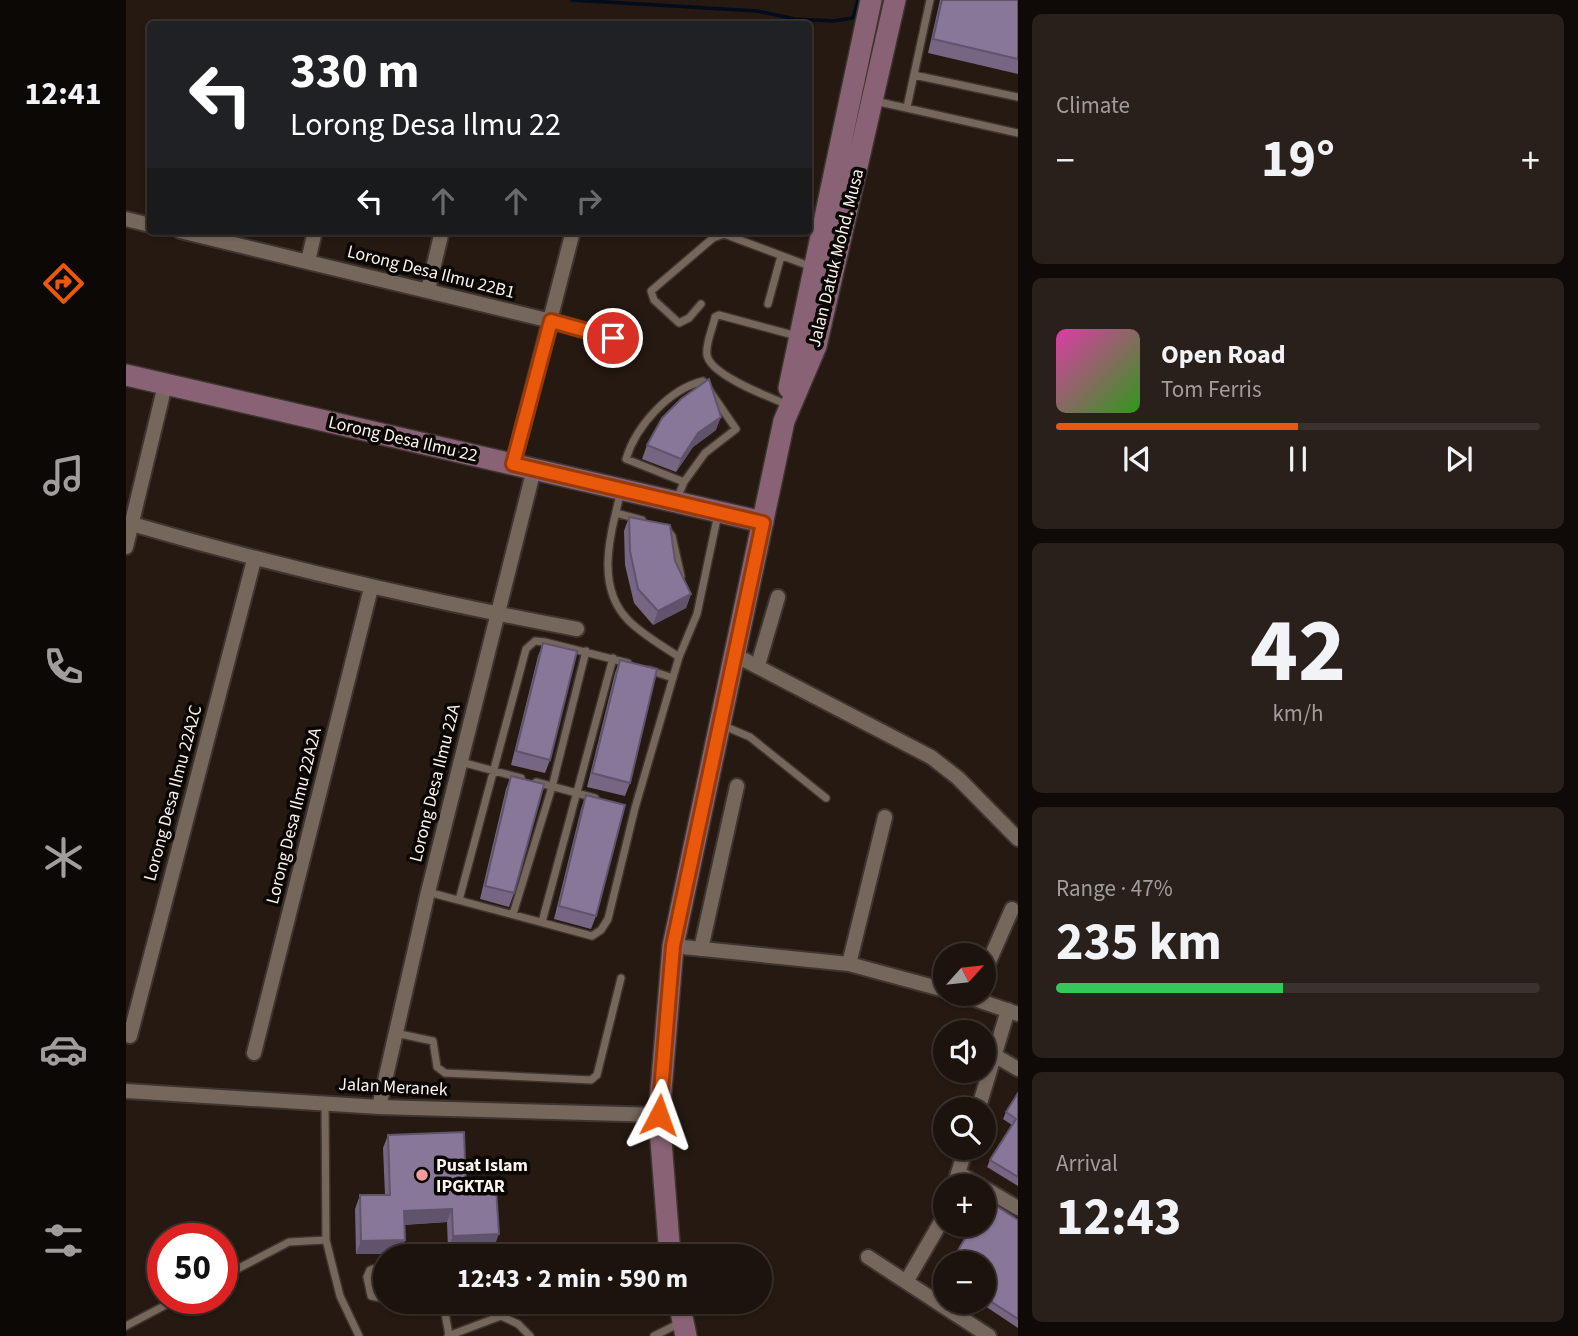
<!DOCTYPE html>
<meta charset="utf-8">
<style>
body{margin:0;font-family:"Source Sans 3",sans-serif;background:#29201b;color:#f1f3f6;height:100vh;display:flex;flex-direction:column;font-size:26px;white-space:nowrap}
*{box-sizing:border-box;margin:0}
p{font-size:23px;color:#a09e9d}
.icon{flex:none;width:38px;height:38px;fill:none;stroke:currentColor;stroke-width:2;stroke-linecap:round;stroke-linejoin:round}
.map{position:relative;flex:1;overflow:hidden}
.panel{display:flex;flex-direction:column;gap:14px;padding:14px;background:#0f0a07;width:560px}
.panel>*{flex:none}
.top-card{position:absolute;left:21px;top:21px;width:665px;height:214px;border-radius:7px;box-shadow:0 2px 5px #0004,0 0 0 2px #3a322e;background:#202124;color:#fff;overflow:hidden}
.needle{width:46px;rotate:63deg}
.fabs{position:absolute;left:807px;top:943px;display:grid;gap:14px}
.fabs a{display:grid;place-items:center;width:63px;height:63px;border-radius:50%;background:#1c130d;box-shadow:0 2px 5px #0004,0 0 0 2px #3a322e;font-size:35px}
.speed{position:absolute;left:21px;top:1223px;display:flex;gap:14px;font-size:35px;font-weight:700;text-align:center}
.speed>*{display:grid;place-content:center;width:91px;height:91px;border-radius:50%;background:#1c130d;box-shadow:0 2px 5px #0004,0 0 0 2px #3a322e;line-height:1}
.speed .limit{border:10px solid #d22;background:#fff;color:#111}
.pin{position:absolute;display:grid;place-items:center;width:60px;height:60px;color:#fff;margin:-30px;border:4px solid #fff;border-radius:50%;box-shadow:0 2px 7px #0007}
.me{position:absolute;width:77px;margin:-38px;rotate:4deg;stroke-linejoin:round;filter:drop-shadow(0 0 5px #0008)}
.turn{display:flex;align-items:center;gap:24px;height:147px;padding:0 28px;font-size:32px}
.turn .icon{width:91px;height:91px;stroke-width:2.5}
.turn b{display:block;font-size:49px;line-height:60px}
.lanes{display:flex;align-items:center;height:66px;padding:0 28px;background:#0003;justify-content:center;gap:35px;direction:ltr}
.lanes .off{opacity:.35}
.big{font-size:52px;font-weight:700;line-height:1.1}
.panel .widget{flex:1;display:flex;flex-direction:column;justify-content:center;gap:10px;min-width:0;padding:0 24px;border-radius:10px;background:#29201b}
.panel .dial{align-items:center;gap:0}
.dial b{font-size:91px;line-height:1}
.song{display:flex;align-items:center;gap:21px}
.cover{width:84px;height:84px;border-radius:10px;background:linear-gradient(135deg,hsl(320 70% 55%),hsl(110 70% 35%))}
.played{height:7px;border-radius:4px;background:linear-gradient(90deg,#ea580c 50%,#3a322e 50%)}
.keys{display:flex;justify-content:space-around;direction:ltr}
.heat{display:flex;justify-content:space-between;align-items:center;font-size:38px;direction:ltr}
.charge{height:10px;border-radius:5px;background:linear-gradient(90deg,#34c759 47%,#3a322e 0)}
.trip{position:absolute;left:247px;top:1244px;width:399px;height:70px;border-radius:35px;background:#1c130d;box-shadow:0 2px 5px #0004,0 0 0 2px #3a322e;font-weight:700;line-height:70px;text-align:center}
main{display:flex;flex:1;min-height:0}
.dock{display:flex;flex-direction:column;width:126px;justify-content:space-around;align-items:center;background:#0b0805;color:#a09e9d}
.dock .icon{width:49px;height:49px}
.dock .on{color:#ea580c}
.dock b{font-size:32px;color:#f1f3f6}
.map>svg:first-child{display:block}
</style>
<main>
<nav class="dock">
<b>12:41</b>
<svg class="icon on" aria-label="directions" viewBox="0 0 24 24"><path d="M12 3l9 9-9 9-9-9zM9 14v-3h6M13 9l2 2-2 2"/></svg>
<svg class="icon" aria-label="music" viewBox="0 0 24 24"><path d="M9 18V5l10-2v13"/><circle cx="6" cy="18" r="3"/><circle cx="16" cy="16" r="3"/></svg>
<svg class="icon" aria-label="phone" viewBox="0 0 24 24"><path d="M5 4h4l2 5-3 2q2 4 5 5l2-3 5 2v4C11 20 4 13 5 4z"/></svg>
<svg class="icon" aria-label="climate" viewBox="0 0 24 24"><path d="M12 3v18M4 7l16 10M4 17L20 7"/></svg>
<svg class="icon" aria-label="car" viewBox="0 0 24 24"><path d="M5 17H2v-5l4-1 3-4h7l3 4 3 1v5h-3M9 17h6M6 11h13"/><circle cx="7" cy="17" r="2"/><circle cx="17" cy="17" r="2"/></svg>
<svg class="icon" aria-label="filters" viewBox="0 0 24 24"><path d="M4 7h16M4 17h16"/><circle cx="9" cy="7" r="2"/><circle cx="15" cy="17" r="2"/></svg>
</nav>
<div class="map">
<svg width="892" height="1336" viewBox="0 0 892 1336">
<rect width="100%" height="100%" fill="#251911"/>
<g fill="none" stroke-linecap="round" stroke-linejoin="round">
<!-- stream -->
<path stroke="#000d1d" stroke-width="3.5" d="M446,0L631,11L669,19L707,21L727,18L732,0"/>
<!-- lane casing -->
<g stroke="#3e3530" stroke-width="10">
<path id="lane" d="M788,75L892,97
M749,101L892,133
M781,107L804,0
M575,304L563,318L553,323L528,300L525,291L587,238L598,234L686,267
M642,304L655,256
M660,404C643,397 584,375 581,355C579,344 587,328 589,317L593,315L671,336
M495,491C485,533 468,586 503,621C517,635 537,646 553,657
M550,501L558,482L579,453L610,429L577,381C543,389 510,426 500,459L558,482
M490,513L516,520
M540,528L546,536L555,576
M523,670L547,678
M598,726L624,737L700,798
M335,762L395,778
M410,782L469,798
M302,892L466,936L475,930L482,919L509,808L553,657L571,614L592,514
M333,900L400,649L409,641L419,642L502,663
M387,914L426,787L460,651
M416,922L487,658
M269,1033L307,1041L311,1067L319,1073L465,1080L471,1075L495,978
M199,1103L200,1240L214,1296L233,1336
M359,1256H376
M259,1265L244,1270L241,1277L245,1296L259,1299
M96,1277L163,1242L200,1240
M317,1302L323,1335
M0,1326L53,1298
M322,1336L375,1316L392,1324L404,1336
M528,1336L556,1322"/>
</g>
<!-- street casing -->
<g stroke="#3e3530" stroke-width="18">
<path id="street" d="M0,219L24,225
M54,231L425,321L508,344
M182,261L189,231
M302,290L316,231
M387,464L447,231
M6,524C153,567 301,601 451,629
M0,547L39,385
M609,655L805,757L832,778L892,839
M632,665L652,597
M547,946L723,964L819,990
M575,949L611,786
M723,964L759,817
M858,973L886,909
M834,994L892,1014
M4,1036L128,560
M128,1053L245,588
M868,1055L892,1069
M0,1091L253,1107L533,1115
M253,1107L302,892L408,469
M852,1110L882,1010
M832,1173L855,1186
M828,1186L840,1148
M858,1188L892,1208
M742,1257L863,1336
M780,1282L819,1215"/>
</g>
<!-- secondary casing -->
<g stroke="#3e3530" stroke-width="24">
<path id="secondary" d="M0,375L637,522
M663,388L745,0
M544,1256L533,1115L547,946L658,421L690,346L769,0
M553,1302L560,1336"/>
</g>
<!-- lane -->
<use href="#lane" stroke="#76675d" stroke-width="7"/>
<!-- street -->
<use href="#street" stroke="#76675d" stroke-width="14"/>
<!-- secondary -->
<use href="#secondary" stroke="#896375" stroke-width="21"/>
</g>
<!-- wall -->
<path fill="#766684" d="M814,0H892V74L802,53Z
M590,430L567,447L550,472L516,459L521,445Z
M503,517L549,561L565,594L560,608L527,625L508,603L499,565L498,531Z
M417,643L424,760L419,773L385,765L412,656Z
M494,660L504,783L499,796L461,787L489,673Z
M385,776L388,893L383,907L354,899L380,789Z
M460,795L470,916L465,929L428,919L455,809Z
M892,1093V1186L861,1167L864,1160L886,1125L877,1119L880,1112Z
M262,1135L340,1189L368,1247L322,1250L321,1222L278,1225L279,1240L274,1254H230L229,1209L234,1195H259L257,1148Z
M892,1220V1328L853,1302H858V1264Z"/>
<!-- shaded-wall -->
<path fill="#60536c" d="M595,417L590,430L567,447L550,472L555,459L572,433Z
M565,594L560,608L527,625L532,611Z
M326,1209L321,1222L273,1225L278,1211Z
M373,1234L368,1247L322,1250L327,1236Z
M279,1240L274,1254H230L235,1241Z"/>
<!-- building -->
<path fill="#89779a" stroke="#60536c" stroke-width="2" d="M816,0H892V59L807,39Z
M583,379L595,417L572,433L555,459L521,445L536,418L555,399Z
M503,517L544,525L549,561L565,594L532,611L512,589L504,551Z
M417,643L451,651L424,760L390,751Z
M494,660L531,669L504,783L466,773Z
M385,776L418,784L388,893L359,886Z
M460,795L499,805L470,916L433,906Z
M892,1093V1177L864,1160L890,1119L880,1112Z
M338,1132L340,1189L370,1188L373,1234L327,1236L326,1209L278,1211L279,1240L235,1241L234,1195H264L262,1135Z
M861,1200L892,1220V1319L858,1297V1264H824L847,1225H858V1207Z"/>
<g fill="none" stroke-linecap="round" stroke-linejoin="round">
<!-- route casing -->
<g stroke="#983908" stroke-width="18">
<path id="route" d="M487,338L425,321L387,464L637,523L547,946L533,1115"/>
</g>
<!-- route -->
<use href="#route" stroke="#ea580c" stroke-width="12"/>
</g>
<!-- markers -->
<circle fill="#f59b9d" stroke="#0a0603" stroke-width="2.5" cx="296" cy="1175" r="7"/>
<g text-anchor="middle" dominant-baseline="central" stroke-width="7" stroke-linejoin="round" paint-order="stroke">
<!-- street labels -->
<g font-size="18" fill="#fcf3ee" stroke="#0a0603">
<text transform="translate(710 258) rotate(-76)">Jalan Datuk Mohd. Musa</text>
<text transform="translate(305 272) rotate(14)">Lorong Desa Ilmu 22B1</text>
<text transform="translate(277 439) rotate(13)">Lorong Desa Ilmu 22</text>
<text transform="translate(309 783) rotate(-76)">Lorong Desa Ilmu 22A</text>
<text transform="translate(47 793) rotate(-75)">Lorong Desa Ilmu 22A2C</text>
<text transform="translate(168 816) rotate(-76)">Lorong Desa Ilmu 22A2A</text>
<text transform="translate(267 1087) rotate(3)">Jalan Meranek</text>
</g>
<!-- poi labels -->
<g font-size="18" font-weight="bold" fill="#fcf3ee" stroke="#0a0603" text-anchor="start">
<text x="310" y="1165">Pusat Islam<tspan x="310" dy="21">IPGKTAR</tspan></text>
</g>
</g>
</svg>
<div class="fabs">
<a><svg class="needle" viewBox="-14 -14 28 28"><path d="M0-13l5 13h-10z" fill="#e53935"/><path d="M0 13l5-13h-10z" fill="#a09e9d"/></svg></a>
<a><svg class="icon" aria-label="sound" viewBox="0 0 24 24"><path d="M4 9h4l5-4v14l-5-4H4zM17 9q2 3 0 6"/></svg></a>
<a><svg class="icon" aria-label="search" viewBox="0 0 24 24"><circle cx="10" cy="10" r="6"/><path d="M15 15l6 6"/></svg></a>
<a>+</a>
<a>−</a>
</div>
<div class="speed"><div class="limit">50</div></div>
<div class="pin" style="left:487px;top:338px;background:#d93025"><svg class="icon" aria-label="arrive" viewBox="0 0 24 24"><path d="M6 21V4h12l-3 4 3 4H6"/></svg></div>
<svg class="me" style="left:533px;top:1115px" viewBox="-20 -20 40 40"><path d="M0-17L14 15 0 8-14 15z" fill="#ea580c" stroke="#fff" stroke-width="4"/></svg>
<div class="trip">12:43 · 2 min · 590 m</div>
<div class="top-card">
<div class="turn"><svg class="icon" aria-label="left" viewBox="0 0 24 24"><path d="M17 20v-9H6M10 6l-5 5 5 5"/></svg><div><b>330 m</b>Lorong Desa Ilmu 22</div></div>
<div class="lanes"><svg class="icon" aria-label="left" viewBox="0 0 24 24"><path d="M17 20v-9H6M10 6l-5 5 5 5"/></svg><svg class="icon off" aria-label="ahead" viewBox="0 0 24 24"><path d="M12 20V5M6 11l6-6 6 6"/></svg><svg class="icon off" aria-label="ahead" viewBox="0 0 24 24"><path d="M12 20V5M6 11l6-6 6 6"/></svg><svg class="icon off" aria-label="right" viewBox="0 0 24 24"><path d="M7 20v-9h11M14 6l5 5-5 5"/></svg></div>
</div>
</div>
<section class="panel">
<div class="widget"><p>Climate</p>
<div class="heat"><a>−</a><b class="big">19°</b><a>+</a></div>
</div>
<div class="widget">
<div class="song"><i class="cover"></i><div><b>Open Road</b><p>Tom Ferris</p></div></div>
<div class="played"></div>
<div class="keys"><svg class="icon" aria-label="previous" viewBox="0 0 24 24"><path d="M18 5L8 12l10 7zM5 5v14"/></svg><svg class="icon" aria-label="pause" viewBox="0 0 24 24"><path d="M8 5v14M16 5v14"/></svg><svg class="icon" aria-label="next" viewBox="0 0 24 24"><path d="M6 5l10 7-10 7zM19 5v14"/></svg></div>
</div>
<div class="widget dial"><b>42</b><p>km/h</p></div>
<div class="widget"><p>Range · 47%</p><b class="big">235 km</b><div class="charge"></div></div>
<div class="widget"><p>Arrival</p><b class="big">12:43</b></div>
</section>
</main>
